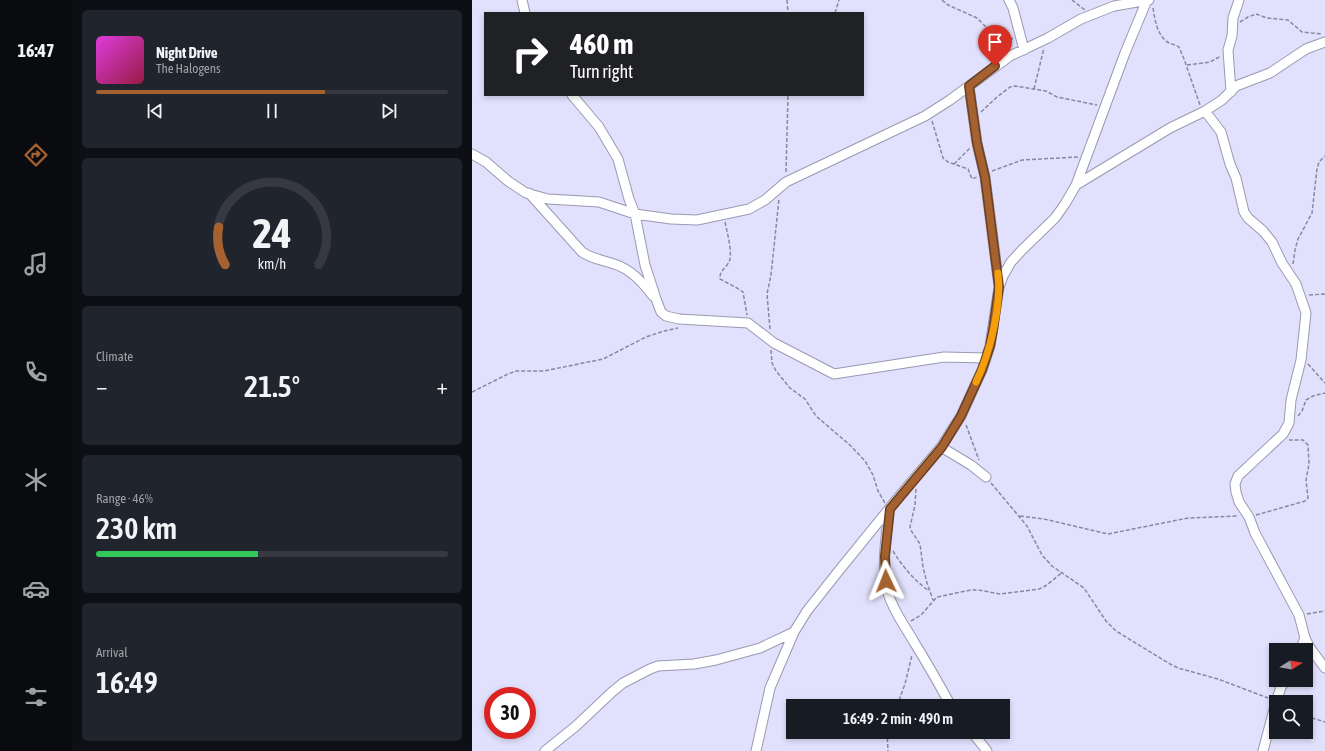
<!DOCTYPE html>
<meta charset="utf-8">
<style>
body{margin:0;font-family:"Asap Condensed",sans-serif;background:#20242c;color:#f1f3f6;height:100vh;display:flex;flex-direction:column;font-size:15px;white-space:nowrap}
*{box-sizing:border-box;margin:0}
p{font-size:13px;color:#9ea1a6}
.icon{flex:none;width:22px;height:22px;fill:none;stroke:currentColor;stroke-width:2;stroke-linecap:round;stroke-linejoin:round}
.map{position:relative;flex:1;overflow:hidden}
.panel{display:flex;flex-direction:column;gap:10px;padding:10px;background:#0d0f14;width:400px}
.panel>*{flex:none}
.top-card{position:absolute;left:12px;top:12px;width:380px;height:84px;border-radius:0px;box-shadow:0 2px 6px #0003;background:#202124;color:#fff;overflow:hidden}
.needle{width:26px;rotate:79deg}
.controls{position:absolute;left:797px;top:643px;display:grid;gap:8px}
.controls a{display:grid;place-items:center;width:44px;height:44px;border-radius:0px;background:#171b24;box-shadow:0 2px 6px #0003;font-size:20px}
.speed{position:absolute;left:12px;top:687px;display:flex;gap:8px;font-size:20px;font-weight:700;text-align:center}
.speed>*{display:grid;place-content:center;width:52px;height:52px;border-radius:50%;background:#171b24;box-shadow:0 2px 6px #0003;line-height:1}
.speed .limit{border:6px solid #d22;background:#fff;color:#111}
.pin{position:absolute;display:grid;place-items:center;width:34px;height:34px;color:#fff;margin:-41px -17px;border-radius:50% 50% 50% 0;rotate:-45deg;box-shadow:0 0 4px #0007}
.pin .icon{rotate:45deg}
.me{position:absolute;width:44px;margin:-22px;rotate:358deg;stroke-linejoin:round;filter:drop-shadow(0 0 3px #0008)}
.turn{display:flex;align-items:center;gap:14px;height:84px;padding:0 20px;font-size:18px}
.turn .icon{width:52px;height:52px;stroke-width:2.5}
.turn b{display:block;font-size:28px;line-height:34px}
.big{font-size:30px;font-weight:600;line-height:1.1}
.panel .card{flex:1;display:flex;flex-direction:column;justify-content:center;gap:6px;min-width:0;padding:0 14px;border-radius:6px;background:#20242c}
.panel .dial{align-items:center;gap:0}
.dial svg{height:104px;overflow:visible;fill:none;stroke:#363941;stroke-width:7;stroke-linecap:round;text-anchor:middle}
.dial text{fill:#f1f3f6;stroke:none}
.song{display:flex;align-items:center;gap:12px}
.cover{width:48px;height:48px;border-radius:6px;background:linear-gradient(135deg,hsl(300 70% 55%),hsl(340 70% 35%))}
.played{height:4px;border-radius:2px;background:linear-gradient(90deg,#a56130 65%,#363941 65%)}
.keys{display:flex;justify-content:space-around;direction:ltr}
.heat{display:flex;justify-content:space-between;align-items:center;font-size:22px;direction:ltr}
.charge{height:6px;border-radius:3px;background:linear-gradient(90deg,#34c759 46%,#363941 0)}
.trip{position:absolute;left:314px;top:699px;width:224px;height:40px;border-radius:0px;background:#171b24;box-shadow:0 2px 6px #0003;font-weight:600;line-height:40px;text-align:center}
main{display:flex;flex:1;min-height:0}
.dock{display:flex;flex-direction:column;width:72px;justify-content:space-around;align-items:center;background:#090b0e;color:#9ea1a6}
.dock .icon{width:28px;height:28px}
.dock .active{color:#a56130}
.dock b{font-size:18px;color:#f1f3f6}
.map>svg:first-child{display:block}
</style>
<main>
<nav class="dock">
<b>16:47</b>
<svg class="icon active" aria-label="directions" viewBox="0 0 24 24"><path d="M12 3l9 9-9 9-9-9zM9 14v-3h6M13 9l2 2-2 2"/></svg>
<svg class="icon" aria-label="music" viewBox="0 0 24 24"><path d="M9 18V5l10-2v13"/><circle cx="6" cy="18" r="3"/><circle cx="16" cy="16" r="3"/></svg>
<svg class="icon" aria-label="phone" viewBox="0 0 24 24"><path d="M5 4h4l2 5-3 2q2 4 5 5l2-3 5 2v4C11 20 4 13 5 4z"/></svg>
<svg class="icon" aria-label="climate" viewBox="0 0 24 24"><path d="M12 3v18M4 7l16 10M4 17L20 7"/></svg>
<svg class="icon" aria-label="car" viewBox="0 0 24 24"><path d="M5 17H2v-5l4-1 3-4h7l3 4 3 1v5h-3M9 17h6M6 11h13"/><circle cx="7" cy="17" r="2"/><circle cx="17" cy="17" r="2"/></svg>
<svg class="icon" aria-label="filters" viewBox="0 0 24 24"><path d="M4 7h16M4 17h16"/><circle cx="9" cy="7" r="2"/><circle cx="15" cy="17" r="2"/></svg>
</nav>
<section class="panel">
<div class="card">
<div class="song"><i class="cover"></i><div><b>Night Drive</b><p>The Halogens</p></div></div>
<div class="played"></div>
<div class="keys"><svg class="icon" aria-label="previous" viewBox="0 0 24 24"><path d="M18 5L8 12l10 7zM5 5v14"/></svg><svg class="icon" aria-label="pause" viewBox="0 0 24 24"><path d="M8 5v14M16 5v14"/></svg><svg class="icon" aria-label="next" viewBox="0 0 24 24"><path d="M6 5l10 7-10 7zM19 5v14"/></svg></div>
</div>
<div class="card dial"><svg viewBox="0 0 100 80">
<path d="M14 69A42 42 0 1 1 86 69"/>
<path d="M14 69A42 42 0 0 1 9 40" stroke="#a56130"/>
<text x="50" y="56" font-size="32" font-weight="700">24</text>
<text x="50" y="72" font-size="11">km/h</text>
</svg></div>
<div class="card"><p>Climate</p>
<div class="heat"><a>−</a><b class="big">21.5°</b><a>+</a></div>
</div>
<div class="card"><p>Range · 46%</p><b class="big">230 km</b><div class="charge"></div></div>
<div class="card"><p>Arrival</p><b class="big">16:49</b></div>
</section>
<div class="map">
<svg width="853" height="751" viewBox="0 0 853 751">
<rect width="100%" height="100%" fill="#e1e1fd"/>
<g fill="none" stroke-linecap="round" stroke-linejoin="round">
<!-- minor casing -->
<g stroke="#9999b3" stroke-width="11">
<path id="minor" d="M50,0L53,13
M537,0L541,8L552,50
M497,86L505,143L513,177L527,286
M759,92L756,50L760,36L761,18L767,0
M100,95L127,127L146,159L157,199L163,214L173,265L184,299L189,312L194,316L207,319L276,323L302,343L362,374L472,357L514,358
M733,111L749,132L758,164L764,178L772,212L776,218L791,231L800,242L810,263L824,284L834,313L829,360L819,400L817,423L811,434L766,476L763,484L764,492L767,502L777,517L783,533L827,615L833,638L838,648L853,668
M0,154L14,162L36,181L54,193L76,199L127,202L163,214L199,219L225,220L277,209L293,200L314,182L453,116L478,100L538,56L576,38L609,19L642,6L677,0
M604,185L698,128L733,111L750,100L764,86L798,73L834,49L853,42
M57,193L110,252C120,259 131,260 142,264C159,269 171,283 181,296
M469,447L499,465L514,477
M417,511C414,538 409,567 416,593C421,611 433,626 442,642C455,663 467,684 479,706
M828,650L833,638
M804,702L809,687L814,680
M500,732L515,751
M73,751L104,726L140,692L151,683L178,669L186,666L222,664L244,660L288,648L322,632
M284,751L298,688L322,632L335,611L365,573L425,499L469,447L489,416L510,370L518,346L527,287L531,276L539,262L550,250L583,218L593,204L604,185L653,53L675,0
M791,751L804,702"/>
</g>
<!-- path -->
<path stroke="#88889c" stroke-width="1.5" stroke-dasharray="4 2" stroke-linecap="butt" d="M315,0L316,13
M470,0L476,5L505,18L516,29L541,39
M600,0L613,10
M681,8C683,20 685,36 697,43C700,44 704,45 707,47L712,59L728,105
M363,13L367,0
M768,22L776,17L784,14L795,18L816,20L830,32L850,34
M715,65L738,62L749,56
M562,89L572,48
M509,112L525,97L538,87L543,86L574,91L585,97L625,105
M460,121L471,158L476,162L496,169L500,179L505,177
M482,164L498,148
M520,171L550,160L606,157
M314,172L316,95
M253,222C255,232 261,253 257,262C254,268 247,271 248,279L265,288L271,292L275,315
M821,264L823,250L826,239L840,213L845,169L847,162L853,156
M837,295L853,294
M298,329L295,294L299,275L307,199
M299,350L300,363L304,371L318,388L333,399L344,416L379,446L393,461L401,475L406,491L413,503
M836,364L853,383
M0,392L36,374L44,371H72L131,359L174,337L192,331L206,328
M826,416L830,411L834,400L841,396L853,393
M494,425L507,460
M519,483L555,526L570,555L580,566L612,588L634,621L644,631L698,664L706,668L746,679L796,698
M444,489L443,505L438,527L440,532L448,544L451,567L455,583L461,600
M784,515L830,502L833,501L836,498L834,480L837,464L836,445L831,440H817
M548,516L572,519L636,534L716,518L766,516
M421,551C430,566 442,580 457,591
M835,614L853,611
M439,621L449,615L465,597L499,590H507L528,594L567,589C576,586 582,578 590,573
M425,706L433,684L440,655
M834,716L853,722
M415,732L416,751"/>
<!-- minor -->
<use href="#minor" stroke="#fff" stroke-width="9"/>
</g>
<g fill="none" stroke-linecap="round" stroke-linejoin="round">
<!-- route casing -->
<g stroke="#6b3f1f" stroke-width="10">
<path id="route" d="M414,581L413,556L418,509L470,447L489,416L510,370L518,346L521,330L527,287L513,177L505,143L497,86L523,66"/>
</g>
<!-- route -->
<use href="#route" stroke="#a56130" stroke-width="7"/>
<!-- slow -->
<path stroke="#f59e0b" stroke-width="7" d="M504,382C518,353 530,305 526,273"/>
</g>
</svg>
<div class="controls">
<a><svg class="needle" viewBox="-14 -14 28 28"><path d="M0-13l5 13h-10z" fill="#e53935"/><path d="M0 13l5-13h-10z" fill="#9ea1a6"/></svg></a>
<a><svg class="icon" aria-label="search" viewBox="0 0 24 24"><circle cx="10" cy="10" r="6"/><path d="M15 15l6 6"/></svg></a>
</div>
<div class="speed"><div class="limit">30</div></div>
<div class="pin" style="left:523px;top:66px;background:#d93025"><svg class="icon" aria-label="arrive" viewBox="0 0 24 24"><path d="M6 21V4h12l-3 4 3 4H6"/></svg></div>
<svg class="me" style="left:414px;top:581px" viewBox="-20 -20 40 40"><path d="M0-17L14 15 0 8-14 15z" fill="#a56130" stroke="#fff" stroke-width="4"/></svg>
<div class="trip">16:49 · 2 min · 490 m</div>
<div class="top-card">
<div class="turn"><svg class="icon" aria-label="right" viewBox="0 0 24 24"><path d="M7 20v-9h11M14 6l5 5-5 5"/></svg><div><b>460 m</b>Turn right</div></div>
</div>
</div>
</main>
